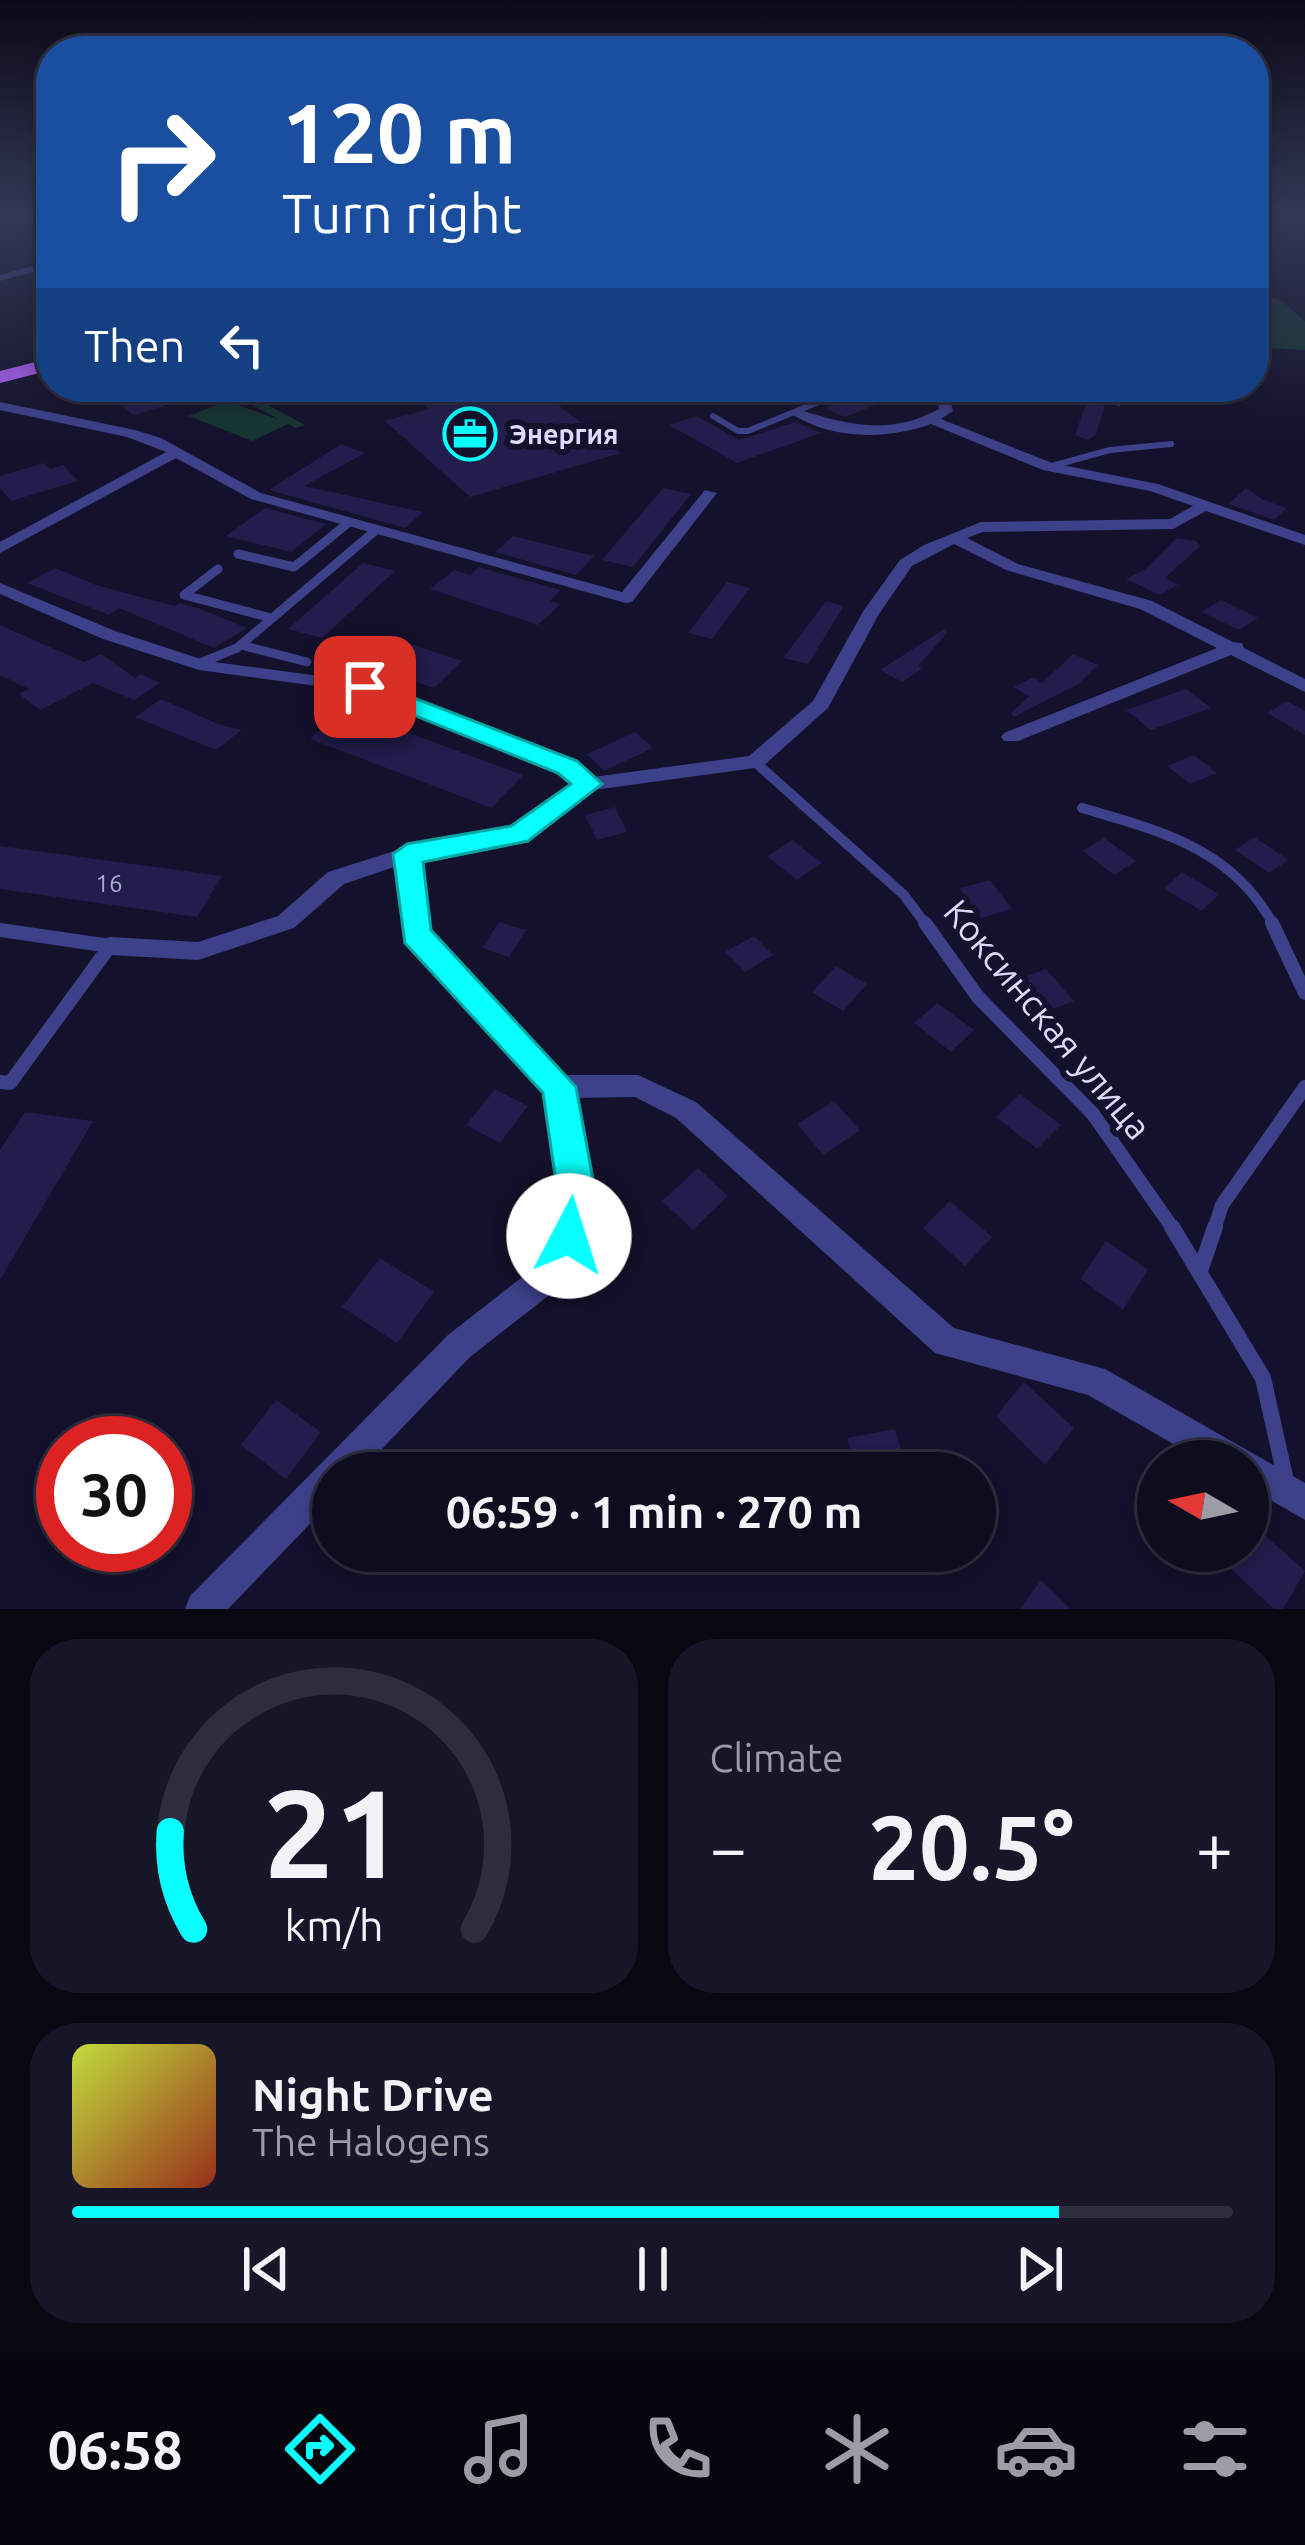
<!DOCTYPE html>
<meta charset="utf-8">
<style>
body{margin:0;font-family:Ubuntu,sans-serif;background:#171629;color:#f1f3f6;height:100vh;display:flex;flex-direction:column;font-size:45px;white-space:nowrap}
*{box-sizing:border-box;margin:0}
p{font-size:39px;color:#9b9ca5}
.icon{flex:none;width:66px;height:66px;fill:none;stroke:currentColor;stroke-width:2;stroke-linecap:round;stroke-linejoin:round}
.map{position:relative;height:1609px;overflow:hidden}
.drawer{display:flex;flex-direction:column;gap:30px;padding:30px;background:#080712;flex:1}
.drawer>*{flex:none}
.top-card{position:absolute;left:36px;top:36px;width:1233px;height:366px;border-radius:48px;box-shadow:0 6px 18px #0003,0 0 0 3px #2e2d3e;background:#1a4fa0;color:#fff;overflow:hidden}
.needle{width:78px;rotate:279deg}
.controls{position:absolute;left:1137px;top:1440px;display:grid;gap:24px}
.controls a{display:grid;place-items:center;width:132px;height:132px;border-radius:50%;background:#0e0d20;box-shadow:0 6px 18px #0003,0 0 0 3px #2e2d3e;font-size:60px}
.speed{position:absolute;left:36px;top:1416px;display:flex;gap:24px;font-size:60px;font-weight:700;text-align:center}
.speed>*{display:grid;place-content:center;width:156px;height:156px;border-radius:50%;background:#0e0d20;box-shadow:0 6px 18px #0003,0 0 0 3px #2e2d3e;line-height:1}
.speed .limit{border:18px solid #d22;background:#fff;color:#111}
.pin{position:absolute;display:grid;place-items:center;width:102px;height:102px;color:#fff;margin:-51px;border-radius:24px;box-shadow:0 6px 18px #0006}
.me{position:absolute;width:132px;margin:-66px;rotate:5deg;stroke-linejoin:round;filter:drop-shadow(0 0 9px #0008)}
.turn{display:flex;align-items:center;gap:42px;height:252px;padding:0 48px;font-size:54px}
.turn .icon{width:156px;height:156px;stroke-width:2.5}
.turn b{display:block;font-size:84px;line-height:102px}
.then{display:flex;align-items:center;height:114px;padding:0 48px;background:#0003;gap:24px;font-size:45px}
.big{font-size:90px;font-weight:700;line-height:1.1}
.drawer .widget{flex:1;display:flex;flex-direction:column;justify-content:center;gap:18px;min-width:0;padding:0 42px;border-radius:48px;background:#171629}
.drawer .dial{align-items:center;gap:0}
.dial svg{height:312px;overflow:visible;fill:none;stroke:#2e2d3e;stroke-width:7;stroke-linecap:round;text-anchor:middle}
.dial text{fill:#f1f3f6;stroke:none}
.song{display:flex;align-items:center;gap:36px}
.cover{width:144px;height:144px;border-radius:18px;background:linear-gradient(135deg,hsl(70 70% 55%),hsl(10 70% 35%))}
.played{height:12px;border-radius:6px;background:linear-gradient(90deg,#07fffd 85%,#2e2d3e 85%)}
.keys{display:flex;justify-content:space-around;direction:ltr}
.heat{display:flex;justify-content:space-between;align-items:center;font-size:66px;direction:ltr}
.drawer .tiles{flex:1;display:grid;gap:30px;grid-template-columns:1fr 1fr}
.widget:last-child{grid-column:span 2}
.trip{position:absolute;left:312px;top:1452px;width:684px;height:120px;border-radius:60px;background:#0e0d20;box-shadow:0 6px 18px #0003,0 0 0 3px #2e2d3e;font-weight:700;line-height:120px;text-align:center}
.menu{display:flex;height:192px;justify-content:space-around;align-items:center;background:#06050d;color:#9b9ca5}
.menu .icon{width:84px;height:84px}
.menu .current{color:#07fffd}
.menu b{font-size:54px;color:#f1f3f6}
.map>svg:first-child{display:block}
</style>
<div class="map">
<svg width="1305" height="1609" viewBox="0 0 1305 1609">
<rect width="100%" height="100%" fill="#13112b"/>
<!-- green -->
<path fill="#143531" d="M1254,283L1257,293L1282,301L1305,321V350L1254,347Z
M220,387H234L305,425L296,428L288,424L252,441L189,416L226,401L280,420Z"/>
<!-- building -->
<path fill="#211d4c" d="M98,387H210L211,392L134,415Z
M396,387H526L549,398L621,453L470,497L385,421L429,409Z
M875,387H895L899,396L845,417L825,408Z
M1087,401L1105,406L1095,436L1088,440L1075,435Z
M697,416L739,440L796,422L821,433L737,463L669,425Z
M341,444L365,453L304,486L423,512L405,528L269,490Z
M44,463L50,469L63,465L78,481L11,501L0,488V476Z
M663,488L691,494L633,567L602,560Z
M1246,488L1262,499L1287,508L1274,520L1228,504Z
M265,508L326,524L291,552L226,536Z
M513,536L594,556L576,575L495,552Z
M1177,538L1196,541L1200,546L1165,578L1178,585L1160,595L1126,579L1147,568Z
M363,563L395,571L322,638L288,629Z
M479,567L561,590L550,601L561,604L538,625L430,589L454,570L470,575Z
M55,568L96,585L174,606L180,603L198,608L247,628L214,648L119,608L109,615L27,583Z
M727,582L750,588L712,639L688,633Z
M1221,600L1258,618L1239,630L1202,612Z
M826,601L844,606L808,664L783,658Z
M0,625L84,662L101,654L135,678L140,674L160,683L134,700L93,683L40,710L19,694L29,689L0,675Z
M944,629L947,633L918,666L922,669L902,682L880,670Z
M384,635L462,661L434,688L354,661Z
M1073,654L1098,665L1078,684L1014,717L1011,713L1029,696L1014,687L1033,677L1042,683Z
M1186,689L1211,708L1151,730L1126,710Z
M161,699L218,724L242,730L216,750L135,717Z
M1287,701L1305,711V735L1267,713Z
M344,709L523,775L492,808L310,739Z
M635,732L653,748L604,771L587,754Z
M1194,755L1217,773L1190,784L1167,766Z
M615,807L627,832L597,840L585,815Z
M1254,837L1289,860L1269,873L1235,850Z
M1104,838L1136,861L1114,875L1083,851Z
M792,840L822,863L797,880L767,856Z
M0,846L222,876L197,917L0,889Z
M1182,872L1219,894L1202,911L1164,889Z
M990,880L1012,909L981,918L960,888Z
M499,922L526,930L509,957L482,948Z
M754,936L773,955L745,972L725,952Z
M836,966L867,984L843,1011L812,992Z
M1046,969L1074,1001L1043,1013L1016,980Z
M937,1003L974,1030L951,1052L914,1023Z
M495,1089L528,1106L500,1143L466,1125Z
M1020,1094L1061,1125L1037,1149L996,1117Z
M834,1101L860,1130L823,1155L797,1124Z
M25,1112L93,1121L0,1280V1150Z
M698,1168L728,1196L693,1230L662,1201Z
M950,1201L992,1237L965,1266L923,1228Z
M1106,1241L1148,1270L1123,1310L1081,1279Z
M380,1258L434,1292L397,1343L342,1307Z
M1024,1382L1074,1428L1045,1465L996,1416Z
M276,1400L321,1432L286,1479L241,1445Z
M895,1429L908,1473H857L847,1438Z
M1248,1520L1305,1571L1283,1609H1274L1212,1551H1248Z
M1041,1580L1070,1609H1020Z"/>
<g fill="none" stroke-linecap="round" stroke-linejoin="round">
<!-- lane-far4 -->
<path stroke="#3c418a" stroke-width="6" d="M713,416L738,431H748L855,387
M1048,467L1110,450L1171,444"/>
<!-- lane-far3 -->
<path stroke="#3c418a" stroke-width="9" d="M238,554L294,567L348,523
M218,569L184,595L272,618
M241,645L307,662
M198,664L237,648L376,530"/>
<!-- lane-far2 -->
<path stroke="#3c418a" stroke-width="10" d="M755,762L904,895L927,926
M1082,808C1160,831 1233,848 1274,926"/>
<!-- lane-far1 -->
<path stroke="#3c418a" stroke-width="14" d="M925,923L978,997L1093,1114L1174,1230
M1272,923L1305,993
M0,930L110,946L10,1083L0,1082
M1214,1230L1222,1205L1305,1087"/>
<!-- lane -->
<path stroke="#3c418a" stroke-width="16" d="M1172,1227L1263,1378L1286,1481
M1201,1268L1215,1227"/>
<!-- street -->
<path fill="#3c418a" fill-rule="evenodd" d="M51,261V267L0,281V275Z
M935,387H947L949,392L991,395L1006,387H1022L993,403L950,400L953,411L941,419L1052,463L1158,484L1305,535V545L1206,511L1173,529L983,532L967,538L1018,564L1152,601L1233,642L1242,643L1244,648L1305,679V692L1231,655L1018,741H1004L1001,737L1004,733L1217,648L1140,609L1006,570L954,544L912,566L879,614L828,708L762,767L594,790L526,839L419,861L427,932L565,1075H638L696,1102L954,1328L1105,1369L1305,1483V1520L1248,1487V1461H1203L1088,1395L935,1353L676,1118L635,1097L574,1098L591,1196L584,1236L557,1289L470,1357L359,1473H333V1500L228,1609H185L190,1596L448,1335L535,1267L555,1232L563,1196L546,1092L408,941L397,866L344,884L294,928L198,960L110,955L102,952L98,946L102,940L110,937L198,942L278,916L328,872L407,847L512,828L575,784L561,772L361,692L199,670L103,639L0,594V583L115,631L207,661L372,683L575,762L593,777L749,756L813,701L864,610L900,560L924,545L981,522L1170,519L1193,506L1150,491L1043,470L931,424C886,440 831,440 790,413L797,409C848,425 889,436 939,409Z
M1059,387H1079L1126,402L1119,406Z
M0,402L135,430L161,438L261,493L622,592L705,490L717,493L632,602L626,603L251,499L176,458L0,553V542L166,452L127,437L0,410Z"/>
<!-- primary -->
<path fill="#b462ff" fill-rule="evenodd" d="M51,358V370L0,383V371Z"/>
</g>
<!-- sky -->
<linearGradient id="sky" x2="0" y2="1"><stop stop-color="#0a0918"/><stop offset="0.49" stop-color="#333855"/><stop offset="1" stop-color="#333855" stop-opacity="0"/></linearGradient>
<rect width="1305" height="439" fill="url(#sky)"/>
<!-- route -->
<path fill="#07fffd" stroke="#05a6a4" stroke-width="3" d="M365,679L577,761L602,784L528,841L423,862L431,930L576,1087L596,1196L582,1249L569,1254L555,1249L550,1236L558,1196L543,1093L405,943L393,854L407,844L511,826L571,784L558,773L356,692L353,687Z"/>
<!-- icons -->
<defs>
<g id="office-ring" transform="scale(2.7)"><circle r="9.5" fill="#13112b" stroke="#07fffd" stroke-width="1.5"/><path d="M-6-3h4V-5.5h4V-3h4V5H-6ZM-1-4.5V-3h2v-1.5ZM-6 0V1H6V0Z" fill="#07fffd"/></g>
</defs>
<g fill-rule="evenodd">
<use href="#office-ring" x="470" y="434"/>
</g>
<g text-anchor="middle" dominant-baseline="central" stroke-width="12" stroke-linejoin="round" paint-order="stroke">
<!-- number labels -->
<g font-size="24" fill="#adacd2">
<text x="109" y="883">16</text>
</g>
<!-- far-poi labels -->
<g font-size="27" font-weight="bold" fill="#dcdbff" stroke="#13112b" text-anchor="start">
<text x="509" y="434">Энергия</text>
</g>
<!-- near-street labels -->
<g font-size="36" fill="#dcdbff" stroke="#13112b">
<text transform="translate(1048 1019) rotate(50)">Коксинская улица</text>
</g>
</g>
</svg>
<div class="controls">
<a><svg class="needle" viewBox="-14 -14 28 28"><path d="M0-13l5 13h-10z" fill="#e53935"/><path d="M0 13l5-13h-10z" fill="#9b9ca5"/></svg></a>
</div>
<div class="speed"><div class="limit">30</div></div>
<div class="pin" style="left:365px;top:687px;background:#d93025"><svg class="icon" aria-label="arrive" viewBox="0 0 24 24"><path d="M6 21V4h12l-3 4 3 4H6"/></svg></div>
<svg class="me" style="left:569px;top:1236px" viewBox="-20 -20 40 40"><circle r="19" fill="#fff"/><path d="M0-13L10 11 0 6-10 11z" fill="#07fffd"/></svg>
<div class="trip">06:59 · 1 min · 270 m</div>
<div class="top-card">
<div class="turn"><svg class="icon" aria-label="right" viewBox="0 0 24 24"><path d="M7 20v-9h11M14 6l5 5-5 5"/></svg><div><b>120 m</b>Turn right</div></div>
<div class="then">Then<svg class="icon" aria-label="left" viewBox="0 0 24 24"><path d="M17 20v-9H6M10 6l-5 5 5 5"/></svg></div>
</div>
</div>
<section class="drawer">
<div class="tiles">
<div class="widget dial"><svg viewBox="0 0 100 80">
<path d="M14 69A42 42 0 1 1 86 69"/>
<path d="M14 69A42 42 0 0 1 8 44" stroke="#07fffd"/>
<text x="50" y="56" font-size="32" font-weight="700">21</text>
<text x="50" y="72" font-size="11">km/h</text>
</svg></div>
<div class="widget"><p>Climate</p>
<div class="heat"><a>−</a><b class="big">20.5°</b><a>+</a></div>
</div>
<div class="widget">
<div class="song"><i class="cover"></i><div><b>Night Drive</b><p>The Halogens</p></div></div>
<div class="played"></div>
<div class="keys"><svg class="icon" aria-label="previous" viewBox="0 0 24 24"><path d="M18 5L8 12l10 7zM5 5v14"/></svg><svg class="icon" aria-label="pause" viewBox="0 0 24 24"><path d="M8 5v14M16 5v14"/></svg><svg class="icon" aria-label="next" viewBox="0 0 24 24"><path d="M6 5l10 7-10 7zM19 5v14"/></svg></div>
</div>
</div>
</section>
<nav class="menu">
<b>06:58</b>
<svg class="icon current" aria-label="directions" viewBox="0 0 24 24"><path d="M12 3l9 9-9 9-9-9zM9 14v-3h6M13 9l2 2-2 2"/></svg>
<svg class="icon" aria-label="music" viewBox="0 0 24 24"><path d="M9 18V5l10-2v13"/><circle cx="6" cy="18" r="3"/><circle cx="16" cy="16" r="3"/></svg>
<svg class="icon" aria-label="phone" viewBox="0 0 24 24"><path d="M5 4h4l2 5-3 2q2 4 5 5l2-3 5 2v4C11 20 4 13 5 4z"/></svg>
<svg class="icon" aria-label="climate" viewBox="0 0 24 24"><path d="M12 3v18M4 7l16 10M4 17L20 7"/></svg>
<svg class="icon" aria-label="car" viewBox="0 0 24 24"><path d="M5 17H2v-5l4-1 3-4h7l3 4 3 1v5h-3M9 17h6M6 11h13"/><circle cx="7" cy="17" r="2"/><circle cx="17" cy="17" r="2"/></svg>
<svg class="icon" aria-label="filters" viewBox="0 0 24 24"><path d="M4 7h16M4 17h16"/><circle cx="9" cy="7" r="2"/><circle cx="15" cy="17" r="2"/></svg>
</nav>
